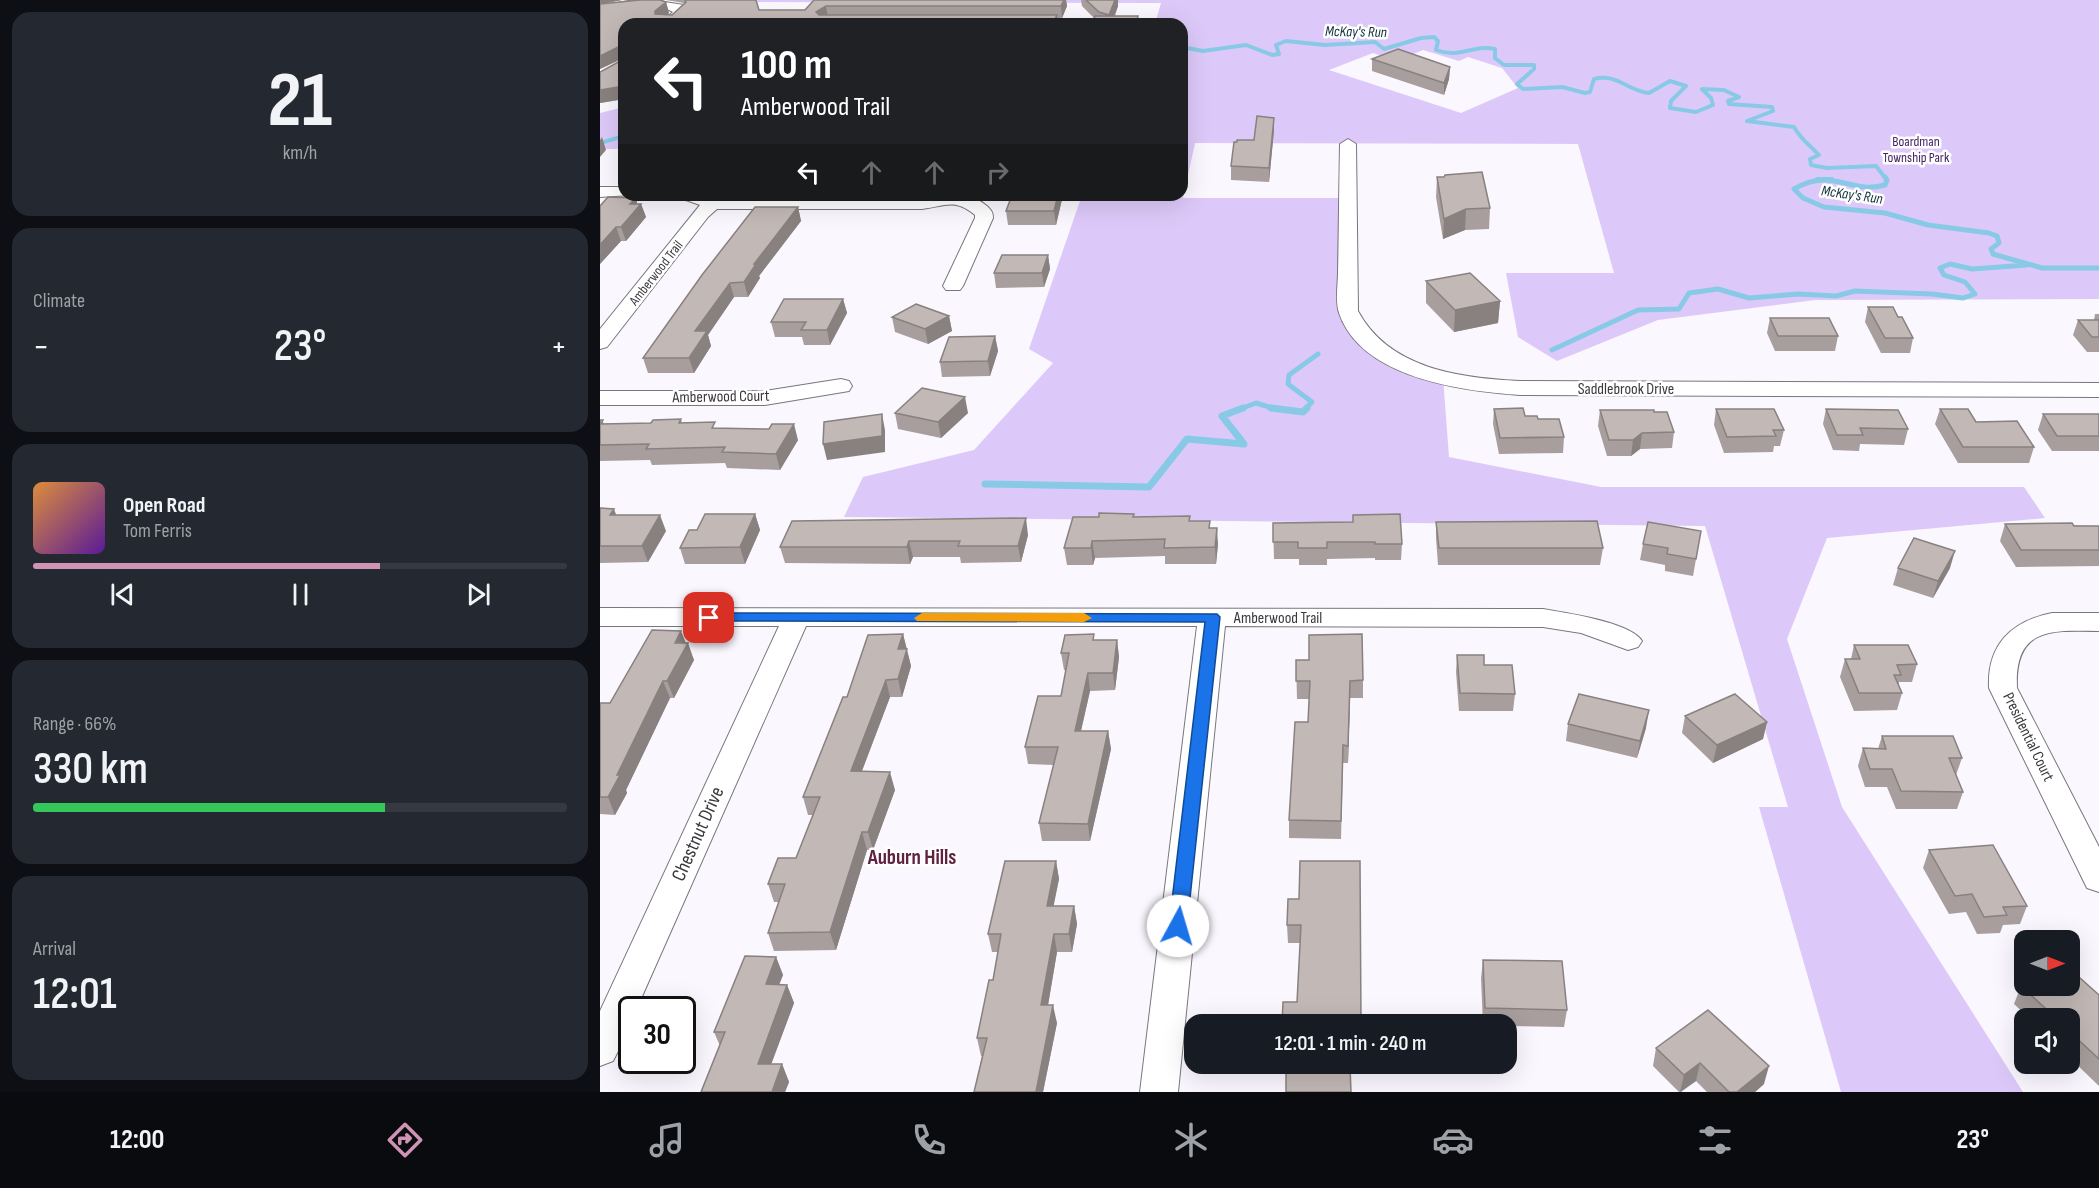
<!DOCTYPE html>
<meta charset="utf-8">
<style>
body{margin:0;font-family:"Sofia Sans Condensed",sans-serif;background:#242831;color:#f1f3f6;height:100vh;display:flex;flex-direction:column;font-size:22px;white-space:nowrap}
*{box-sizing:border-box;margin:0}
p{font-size:20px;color:#9ea1a6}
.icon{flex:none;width:33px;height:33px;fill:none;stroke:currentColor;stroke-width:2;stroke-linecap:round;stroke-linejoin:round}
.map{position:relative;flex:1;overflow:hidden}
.sheet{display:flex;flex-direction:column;gap:12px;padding:12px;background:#0d0f14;width:600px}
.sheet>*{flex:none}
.banner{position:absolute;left:18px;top:18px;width:570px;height:183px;border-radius:18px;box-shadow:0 6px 24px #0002;background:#202124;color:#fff;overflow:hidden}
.needle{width:39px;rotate:90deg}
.controls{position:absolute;left:1414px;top:930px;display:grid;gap:12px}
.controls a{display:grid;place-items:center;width:66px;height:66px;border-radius:12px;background:#171b24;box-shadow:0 6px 24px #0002;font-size:30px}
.speed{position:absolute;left:18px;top:996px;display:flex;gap:12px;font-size:30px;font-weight:700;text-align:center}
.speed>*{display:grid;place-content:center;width:78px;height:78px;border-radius:50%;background:#171b24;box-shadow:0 6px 24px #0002;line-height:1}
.speed .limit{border:3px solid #111;border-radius:9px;background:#fff;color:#111}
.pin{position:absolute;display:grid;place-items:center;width:51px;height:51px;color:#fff;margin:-26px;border-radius:12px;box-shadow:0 3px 9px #0006}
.me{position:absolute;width:66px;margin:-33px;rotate:6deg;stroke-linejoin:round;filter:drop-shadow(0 0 4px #0008)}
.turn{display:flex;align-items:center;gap:21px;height:126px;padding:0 24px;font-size:27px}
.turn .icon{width:78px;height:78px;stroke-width:2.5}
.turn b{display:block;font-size:42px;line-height:51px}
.lanes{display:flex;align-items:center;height:57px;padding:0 24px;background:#0003;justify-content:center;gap:30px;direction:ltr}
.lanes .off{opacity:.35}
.big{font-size:45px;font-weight:600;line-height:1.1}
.sheet .card{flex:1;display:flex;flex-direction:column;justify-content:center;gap:9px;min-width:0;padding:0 21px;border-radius:18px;background:#242831}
.sheet .dial{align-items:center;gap:0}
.dial b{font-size:78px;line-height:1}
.song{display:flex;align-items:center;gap:18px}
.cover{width:72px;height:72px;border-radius:9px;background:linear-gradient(135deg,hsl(30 70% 55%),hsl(270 70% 35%))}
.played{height:6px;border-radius:3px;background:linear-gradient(90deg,#cf93b6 65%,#363941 65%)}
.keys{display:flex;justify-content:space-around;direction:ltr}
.heat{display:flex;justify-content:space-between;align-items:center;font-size:33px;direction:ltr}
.charge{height:9px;border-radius:4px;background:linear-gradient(90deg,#34c759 66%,#363941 0)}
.trip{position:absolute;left:584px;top:1014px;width:333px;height:60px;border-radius:18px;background:#171b24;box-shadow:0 6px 24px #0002;font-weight:600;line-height:60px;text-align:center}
.dock{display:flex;height:96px;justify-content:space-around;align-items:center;background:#090b0e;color:#9ea1a6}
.dock .icon{width:42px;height:42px}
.dock .current{color:#cf93b6}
.dock b{font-size:27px;color:#f1f3f6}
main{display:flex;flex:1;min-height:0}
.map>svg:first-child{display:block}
</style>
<main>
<section class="sheet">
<div class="card dial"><b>21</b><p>km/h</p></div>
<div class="card"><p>Climate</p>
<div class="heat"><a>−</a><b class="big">23°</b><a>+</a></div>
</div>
<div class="card">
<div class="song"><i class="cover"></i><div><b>Open Road</b><p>Tom Ferris</p></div></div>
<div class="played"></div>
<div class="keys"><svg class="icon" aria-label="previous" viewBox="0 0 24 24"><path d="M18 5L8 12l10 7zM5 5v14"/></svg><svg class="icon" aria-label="pause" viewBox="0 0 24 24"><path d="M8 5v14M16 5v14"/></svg><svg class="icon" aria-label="next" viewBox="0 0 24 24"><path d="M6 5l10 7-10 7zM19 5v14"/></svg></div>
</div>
<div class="card"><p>Range · 66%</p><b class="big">330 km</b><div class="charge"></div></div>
<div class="card"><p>Arrival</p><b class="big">12:01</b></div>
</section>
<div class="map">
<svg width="1499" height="1092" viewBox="0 0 1499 1092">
<rect width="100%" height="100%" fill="#faf7fe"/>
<!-- green -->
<path fill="#ddc9f9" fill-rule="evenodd" d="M158,0H1499V299L1215,300L1058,320L957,361L918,337L906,273H1014L978,144L595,143L583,198H747V302L766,340L843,377L849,457L1001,487H1424L1445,518L1227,538L1187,639L1242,807L1423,1092H1241L1159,807H1188L1105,526L244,517L263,477L374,450L453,363L429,349L482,195H582V24H555L561,3L156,2ZM823,50L859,61L868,57L902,68L918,88L861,113L729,70L773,53L797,61Z
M24,107V149H0V113Z"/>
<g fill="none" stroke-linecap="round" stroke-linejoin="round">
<!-- stream-far2 -->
<path stroke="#88cae6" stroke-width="4" d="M582,47L603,51L646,45L672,55L679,54L676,45L686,41L725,45L775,42L784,49L821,38L834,37L838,41L836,50C860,59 873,44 895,49V58L904,65H934V69L917,84L923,89L962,87L985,93L990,92L994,79C1017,73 1028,91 1049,93L1070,81L1086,86L1071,101L1070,108L1096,112L1113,105L1111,98L1102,89L1124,90L1139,97L1128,101L1129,104L1172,107L1173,111L1147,121L1194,127C1203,142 1208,143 1219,155L1210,159L1211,165L1227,168L1276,166L1286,179
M0,143L24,136
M1217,179H1232"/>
<!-- stream-far1 -->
<path stroke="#88cae6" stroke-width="5" d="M1285,177L1287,180L1285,185C1250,195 1233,166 1194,189L1203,198L1224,207L1285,213L1328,225L1389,233L1397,236L1399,243L1391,249L1393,254L1442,268H1499
M952,350L1038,310L1079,309L1089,293L1118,289L1149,298L1198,294L1236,296L1255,291L1332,294L1363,298L1375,294L1365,282L1344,275L1340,268L1350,264L1372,269L1427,265
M640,409L656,403L676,409
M705,409L712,402L688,384L689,375L718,354"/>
<!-- stream -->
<path stroke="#88cae6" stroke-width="7" d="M671,408L703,412L707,408
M385,484L549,487L587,439L644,444L622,416L643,408"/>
<!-- minor casing -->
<g stroke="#79767e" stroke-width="2">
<path id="minor" d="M52,0L84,5L87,13L75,24H60L73,12C57,2 18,10 0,14V6L29,1Z
M424,20H466L473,24H417Z
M748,139L756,144L758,311C789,369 860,378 920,381L1499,383V397L920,395C861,391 761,378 739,313C735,301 738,284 738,272C739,229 739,187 740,144Z
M0,187H24V195H31L0,197Z
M80,195H105L115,199H322C345,195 368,190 387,206C391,210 393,212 393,218L363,286L360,290H346L343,286L375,218V215C355,198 345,206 322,209H117L108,217L7,347L0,349V329L100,205L83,199Z
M241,379L249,381L252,386L249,391L165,405H0V391H165Z
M0,608L943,609C966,613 1030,622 1042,641L1038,647L1028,650L981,633L943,627L625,626L578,1092H540L597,626H206L36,1010H32C32,1028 21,1045 13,1061L0,1066V1011L179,626H0Z
M1452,613H1499V631C1452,630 1414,627 1417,688L1499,847V892L1487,888L1389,688C1387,645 1411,621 1452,613Z"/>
</g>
<!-- minor -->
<use href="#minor" fill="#fff" fill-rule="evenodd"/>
</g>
<!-- wall -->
<path fill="#a79e9d" d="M0,0H22L2,4L66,2L69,13L67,15H72L85,4L84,3L66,0H156L159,10H205L214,0H466L467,6L462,18H457L458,24H24V99L0,103L22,59L0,69Z
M481,0H518V6L515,16H538L539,24H492L494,18L482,6Z
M772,59L850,67L849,79L844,95L772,71Z
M674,118V130L669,182L631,180V166Z
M837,177L890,208L889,229L865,230L843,239L836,197Z
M463,195L456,225H408L406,211Z
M8,197L36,198L37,204H41L46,217L26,241H21L0,264Z
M198,207L201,221L159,276L160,278L148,297H134L108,335L111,346L94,373H48L43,358Z
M448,255L450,269L444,287L396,288L394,273Z
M826,281L900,301L898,323L854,332L826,303Z
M243,299L247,313L230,345H204L202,337H175L171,322Z
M1268,307L1298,317L1313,338L1310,353H1281L1265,322Z
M1495,314H1499V352H1487L1473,335L1478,320H1494Z
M349,316L352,331L328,344L295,332L292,317Z
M1170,318L1238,336L1235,351H1175L1167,333Z
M395,336L398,351L390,376L342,377L340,362Z
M894,409L938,419L964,437L963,453L899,454L893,424Z
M1116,409L1184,430L1180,446H1174L1173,452L1124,453L1114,425Z
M1226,409L1308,429L1304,445L1260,444L1259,451L1233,450L1223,424Z
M1340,409L1376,422L1434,447L1429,463H1358L1335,424Z
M1000,410L1074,432L1072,448L1040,449L1031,456H1007L998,426Z
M295,413H368L341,438L298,429Z
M1443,414H1499V451H1452L1438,430Z
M81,419L82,423L198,440L180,470L127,468L125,463L52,465L50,460L0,461V420L5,424L51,423Z
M0,508L17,515L66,531L48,562L0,563Z
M155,514L160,530L145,564H85L80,548Z
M534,514V517L590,516V521H610V528L618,544L616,564H565V556L495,558L493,565H467L464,548L499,517Z
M836,522L1003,548L1000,565H838L836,538Z
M673,523L802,544L801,560H775V558L727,559V565H699V559H674Z
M1405,524L1499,526V566L1416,567L1400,541Z
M1101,531L1093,576L1065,571V565L1040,560L1043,544Z
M428,535L421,562L361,563L360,557H313L310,564L185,563L180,547Z
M1298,568H1350L1333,598L1293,585Z
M303,634L311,666L302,697H290L262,771L295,790L273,850H267L236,950L174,951L168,933L179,902H174L168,884L196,858L213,815H208L203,797L247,697Z
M495,640H517L519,657L515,690L490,691L481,731H508L511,749L490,841H442L439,823L454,765L428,764L425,747L461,696L466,670H464L461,653Z
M86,643L94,660L74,698H70L26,790L27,793L15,815L0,814V703H10Z
M1254,645L1317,664L1312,682H1299V685L1302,693L1297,710L1254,711L1240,677L1245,659H1251Z
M857,655L884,665L915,694L913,711H859L856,672Z
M696,660L763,680V698H750L748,763H743L741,839L689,838V820L708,722L709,699H697Z
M1085,716L1167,722L1163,739L1113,763L1082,733Z
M968,724L1046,728L1037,758L966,741Z
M1282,736L1362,758L1356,775L1363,792L1357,809H1296L1287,787H1265L1258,766L1263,748L1278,749Z
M1329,850L1427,906L1420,924L1403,925L1400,933L1377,934L1366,912L1349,914L1323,868Z
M456,861L459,879L453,906H474L477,924L472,952H457L448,1005L457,1023L443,1092H374L382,1056H381L377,1038L393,980L398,952H392L388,934Z
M760,861L700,943H688L687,925L699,899Z
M176,957L183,975L179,985H187L194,1003L171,1064H182L189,1082L185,1092H101L120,1046L114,1032Z
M883,960L967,1010L964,1027L906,1026V1024H883L881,978Z
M1421,986L1499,995V1086L1470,1058V1018H1429L1414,1004Z
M1056,1048L1164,1084L1155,1092H1107L1096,1081L1081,1092H1079L1053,1066Z"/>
<!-- shaded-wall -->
<path fill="#88817f" d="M0,0H22L0,4Z
M464,0H466L467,6L462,18L461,6Z
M515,0H518V6L511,24L509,15Z
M66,2L69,13L58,22L55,14V11Z
M226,6L228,18L219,24L216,12Z
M457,15L458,24H452Z
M20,46L23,58L0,69V56Z
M850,67L849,79L844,95V83Z
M24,86V99L0,103V90Z
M674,118V130L669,182V168Z
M2,137L6,150L0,157V140Z
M458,195H463L456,225L454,211Z
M36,198L38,207L41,204L46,217L26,241L21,227L30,204Z
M198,207L201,221L159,276L160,278L148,297L144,282L154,264Z
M866,209L865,230L843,239L844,219Z
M16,227L21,241L0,264V245Z
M448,255L450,269L444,287L442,273Z
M130,283L134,297L108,335L111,346L94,373L89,358L95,331Z
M243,299L247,313L230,345L227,330Z
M900,301L898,323L854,332L855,310Z
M349,316L352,331L328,344L325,329Z
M395,336L398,351L390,376L388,361Z
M365,397L368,413L341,438L338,422Z
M282,414L285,430V452L227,460L223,444Z
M194,424L198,440L180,470L176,454Z
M1042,433L1040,449L1031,456L1033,440Z
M14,509L20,525L10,515Z
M155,514L160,530L145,564L140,547Z
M60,515L66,531L48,562L42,546Z
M426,518L428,535L421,562L418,546Z
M617,528L618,544L616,564L615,547Z
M309,541L313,557L310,564L307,547Z
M492,541L495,558L493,565L491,548Z
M1355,551L1350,568L1333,598L1338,581Z
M81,631L87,646L88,643L94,660L74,698L67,681L75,643Z
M303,634L311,666L302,697L298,679V649Z
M517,640L519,657L515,690L513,673Z
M488,673L490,691L477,748L475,731Z
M286,680L290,697L255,789L251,771Z
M63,681L70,698L26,790L27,793L15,815L8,797L17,775Z
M750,681V698L748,763V746Z
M1049,710L1046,728L1037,758L1040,741Z
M1167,722L1163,739L1113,763L1117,745Z
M508,731L511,749L490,841L488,824Z
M290,772L295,790L273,850L268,832Z
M262,832L267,850L236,950L230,932Z
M456,861L459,879L450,924L447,906Z
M474,906L477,924L472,952L469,934Z
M454,934L457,952L445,1023L441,1005Z
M176,957L183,975L172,1002L166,984Z
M187,985L194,1003L165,1081L158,1064Z
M453,1005L457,1023L443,1092H436Z
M1100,1063L1096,1081L1080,1092L1084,1075Z
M182,1064L189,1082L185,1092H172Z
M1169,1066L1164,1084L1155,1092H1137Z"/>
<!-- building -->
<path fill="#c2b8b6" stroke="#88817f" stroke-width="1.5" d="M40,0H60L66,2L55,11V14L72,15L86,2L85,0H156L159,10H205L214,0H464L461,6H226L216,12L219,15H457L452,24H24V86L0,90V72L22,60V47L20,46L0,56V4Z
M486,0H515L509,15L499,12Z
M495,16H538L536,24H492Z
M798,49L850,67L844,83L772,59Z
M657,116L674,118L669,168L631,166L634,142H637V140H654Z
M882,172L890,208L866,209L844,219L837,177H844L845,175Z
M412,195H458L454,211H406Z
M8,197L36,198L30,204H41L21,227H16L0,245V206Z
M155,207H198L154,264H156L144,282L130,283L95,331H107L89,358H43L102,275Z
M402,255H448L442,273H394Z
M870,273L900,301L855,310L826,281Z
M184,299H243L227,330H201L206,322H171Z
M316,304L349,316L325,329L292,317Z
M1268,307H1293L1298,317H1302L1313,338H1285Z
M1170,318H1229L1238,336H1178Z
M1478,320H1499V337H1492Z
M395,336L388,361L340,362L349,337Z
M322,388L365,397L338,422L295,413Z
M923,408L925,416H937L938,419H959L964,437L900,438L894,409Z
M1116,409H1174L1184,430H1173L1176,436L1127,437Z
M1226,409L1298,410L1308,429L1260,428L1263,435H1237Z
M1340,409H1368L1376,422L1417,421L1434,447H1363Z
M1000,410H1054V412H1067L1074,432L1042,433L1033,440H1009Z
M282,414V436L223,444L224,422Z
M1443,414H1499V436H1457Z
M81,419L79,423L115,422L112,428L169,429L172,424H194L176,454L122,452L125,447L46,449L49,444L0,445V420H3L1,424L51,423L53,420Z
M0,508L14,509L10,515H60L42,546H0Z
M499,513L534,514L533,517L590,516L589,521H610L609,528H617L615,547L564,548L565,539L492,541L491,548H464L473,517H499Z
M105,514H155L140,547L80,548L89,530H97Z
M800,514L802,544H775V542H727V548H698V542H673V523L753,522V515Z
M426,518L418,546H358L360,541H309L307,547H180L192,521Z
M997,521L1003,548H839L836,522Z
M1048,522L1101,531L1096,559L1067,554L1068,548L1043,544Z
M1472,523L1474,526H1499V550H1421L1405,524Z
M1314,538L1355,551L1338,581L1298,568Z
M52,630L81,631L75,643H88L67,681H63L17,775H20L8,797H0V703H10Z
M303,634L298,649H307L298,679L286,680L251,771L290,772L268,832H262L230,932L168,933L185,884H168L178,858H196L220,797H203L243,697H247L268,635Z
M494,634L493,640H517L513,673H488L475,731H508L488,824L439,823L458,747H425L438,696H461L469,653H461L465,635Z
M762,634L763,680L750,681L748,746L743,745L741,821L689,820L695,722H708L710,681H696V660H709V635Z
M1254,645H1308L1317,664L1297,665L1301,675H1294L1302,693H1259L1245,659H1260Z
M857,655H884V665H912L915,694L860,693Z
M979,694L1049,710L1040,741L968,724Z
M1135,694L1167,722L1117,745L1085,716Z
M1282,736H1353L1362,758H1349L1363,792L1301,791L1292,769H1270L1263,748L1286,749Z
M1393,845L1427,906L1403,907L1407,915L1384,917L1372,894L1355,896L1329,850Z
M405,861H456L447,906H474L469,934H454L441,1005H453L436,1092H374L387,1038H377L389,980H393L401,934H388Z
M700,861H760L761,1024H682L683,1002H697L701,925H687L688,899H699Z
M145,956L176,957L166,984L187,985L158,1064H182L172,1092H101L125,1032H114Z
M883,960L962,961L967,1010L885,1008Z
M1470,969L1499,995V1059L1470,1032V1018H1456L1421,986L1425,984V986H1470Z
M1108,1010L1169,1066L1137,1092H1129L1100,1063L1084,1075L1056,1048Z
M750,1066L751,1092H686V1068Z"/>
<!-- route -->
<path fill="#1a73e8" stroke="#114b97" stroke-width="1.5" d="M109,613L617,614L620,617L587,926L584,931L578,933L571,931L569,926L605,622L104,621L102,618Z"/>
<!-- slow -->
<path fill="#f59e0b" d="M322,613H484L492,618L484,622L317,621L314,618Z"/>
<g text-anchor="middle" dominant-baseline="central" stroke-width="5" stroke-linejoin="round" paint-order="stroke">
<!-- far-park labels -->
<g font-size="14" fill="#432463" stroke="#fff">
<text x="1316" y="141">Boardman<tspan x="1316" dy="16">Township Park</tspan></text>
</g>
<!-- far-street labels -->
<g font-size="14" fill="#3a383c" stroke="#fff">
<text transform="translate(56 273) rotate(-52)">Amberwood Trail</text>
</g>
<!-- far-water labels -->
<g font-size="15" font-style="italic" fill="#0f2f3b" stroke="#fff">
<text transform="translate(756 32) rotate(1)">McKay's Run</text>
<text transform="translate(1252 195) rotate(8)">McKay's Run</text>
</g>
<!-- street labels -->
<g font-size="16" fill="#3a383c" stroke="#fff">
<text x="1026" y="389">Saddlebrook Drive</text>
<text transform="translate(121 397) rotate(-1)">Amberwood Court</text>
<text x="678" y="618">Amberwood Trail</text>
<text transform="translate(1428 737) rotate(64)">Presidential Court</text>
</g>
<!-- near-street labels -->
<g font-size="20" fill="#3a383c" stroke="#fff">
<text transform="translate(98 834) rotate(-66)">Chestnut Drive</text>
</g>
<!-- near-neighbourhood labels -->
<g font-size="21" font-weight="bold" fill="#612140" stroke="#fff">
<text x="312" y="857">Auburn Hills</text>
</g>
</g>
</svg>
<div class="controls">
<a><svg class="needle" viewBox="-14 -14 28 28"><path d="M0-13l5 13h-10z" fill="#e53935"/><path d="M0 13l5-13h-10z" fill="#9ea1a6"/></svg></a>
<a><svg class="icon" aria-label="sound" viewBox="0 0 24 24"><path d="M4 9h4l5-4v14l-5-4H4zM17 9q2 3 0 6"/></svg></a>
</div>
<div class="speed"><div class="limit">30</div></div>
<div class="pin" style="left:109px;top:618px;background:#d93025"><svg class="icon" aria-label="arrive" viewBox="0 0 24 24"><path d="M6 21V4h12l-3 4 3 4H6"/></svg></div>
<svg class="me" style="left:578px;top:926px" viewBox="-20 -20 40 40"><circle r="19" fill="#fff"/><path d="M0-13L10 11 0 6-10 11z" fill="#1a73e8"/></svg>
<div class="trip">12:01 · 1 min · 240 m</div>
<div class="banner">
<div class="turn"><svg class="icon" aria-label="left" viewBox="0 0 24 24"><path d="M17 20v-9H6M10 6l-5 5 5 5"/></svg><div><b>100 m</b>Amberwood Trail</div></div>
<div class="lanes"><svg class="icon" aria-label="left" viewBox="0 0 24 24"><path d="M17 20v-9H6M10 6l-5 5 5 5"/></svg><svg class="icon off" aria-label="ahead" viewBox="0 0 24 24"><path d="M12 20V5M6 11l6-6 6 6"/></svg><svg class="icon off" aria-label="ahead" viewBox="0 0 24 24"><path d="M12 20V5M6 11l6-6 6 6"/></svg><svg class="icon off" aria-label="right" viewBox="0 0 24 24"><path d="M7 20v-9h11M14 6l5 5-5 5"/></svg></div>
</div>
</div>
</main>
<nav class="dock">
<b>12:00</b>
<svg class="icon current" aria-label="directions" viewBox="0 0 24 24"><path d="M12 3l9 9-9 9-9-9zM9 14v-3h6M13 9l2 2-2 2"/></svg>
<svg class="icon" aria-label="music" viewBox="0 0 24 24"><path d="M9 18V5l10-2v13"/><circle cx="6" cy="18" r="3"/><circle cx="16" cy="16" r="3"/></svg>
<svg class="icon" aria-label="phone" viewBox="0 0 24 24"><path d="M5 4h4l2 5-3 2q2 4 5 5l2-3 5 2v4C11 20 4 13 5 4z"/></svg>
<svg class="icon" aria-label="climate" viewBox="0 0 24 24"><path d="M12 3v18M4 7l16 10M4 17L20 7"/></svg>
<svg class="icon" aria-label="car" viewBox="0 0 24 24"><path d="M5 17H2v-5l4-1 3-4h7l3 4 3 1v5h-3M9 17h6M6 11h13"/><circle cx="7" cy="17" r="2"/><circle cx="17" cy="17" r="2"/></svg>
<svg class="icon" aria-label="filters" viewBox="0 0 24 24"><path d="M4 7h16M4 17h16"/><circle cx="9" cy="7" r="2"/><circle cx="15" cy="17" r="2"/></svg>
<b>23°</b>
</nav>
